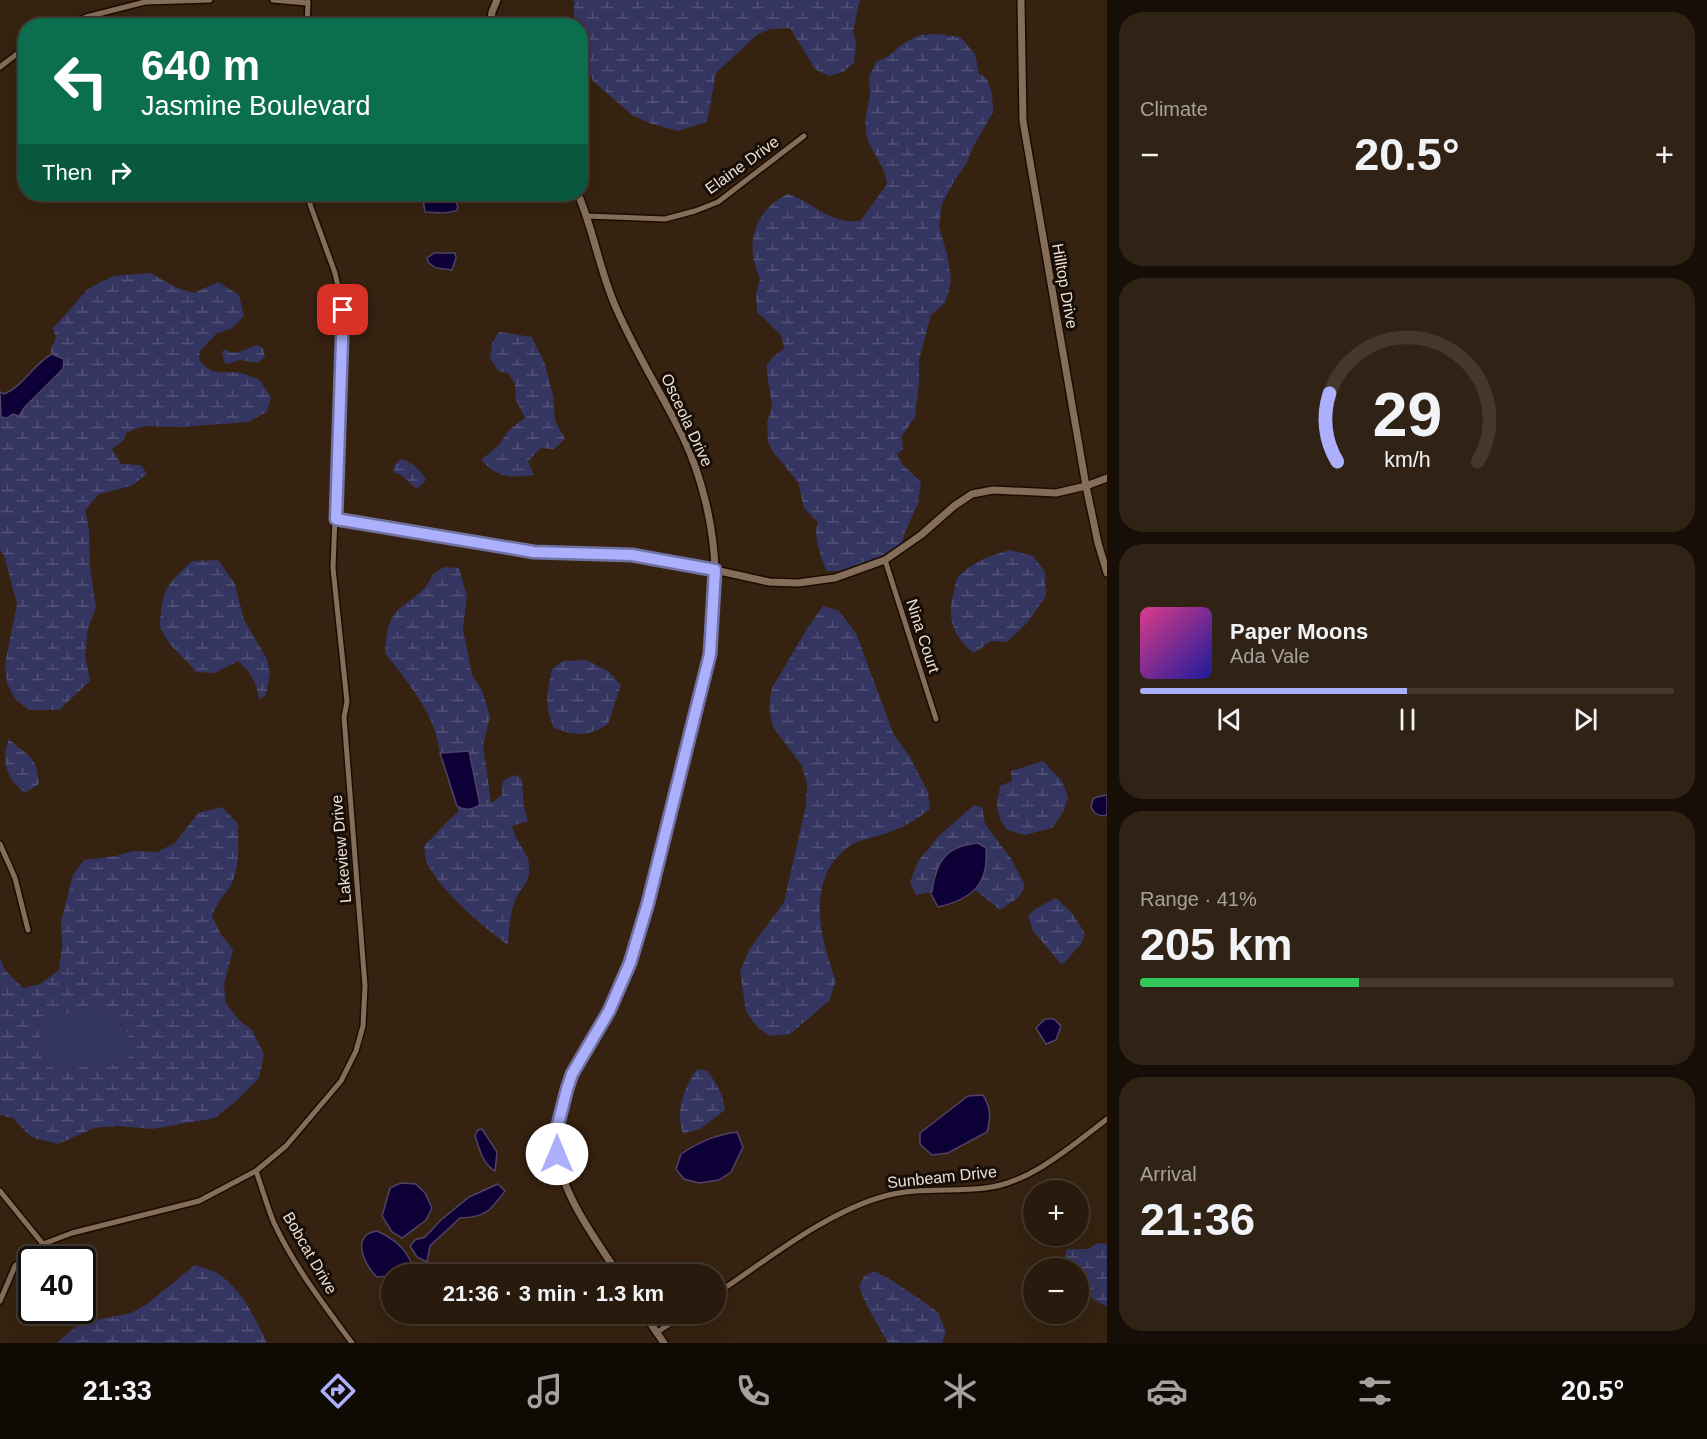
<!DOCTYPE html>
<meta charset="utf-8">
<style>
body{margin:0;font-family:Helvetica,sans-serif;background:#302315;color:#f1f3f6;height:100vh;display:flex;flex-direction:column;font-size:22px;white-space:nowrap}
*{box-sizing:border-box;margin:0}
p{font-size:20px;color:#a5a19d}
.icon{flex:none;width:33px;height:33px;fill:none;stroke:currentColor;stroke-width:2;stroke-linecap:round;stroke-linejoin:round}
.map{position:relative;flex:1;overflow:hidden}
.panel{display:flex;flex-direction:column;gap:12px;padding:12px;background:#160e07;width:600px}
.panel>*{flex:none}
.guide{position:absolute;left:18px;top:18px;width:570px;height:183px;border-radius:24px;box-shadow:0 6px 24px #0002,0 0 0 2px #44382d;background:#0b6e4f;color:#fff;overflow:hidden}
.buttons{position:absolute;left:1023px;top:1180px;display:grid;gap:12px}
.buttons a{display:grid;place-items:center;width:66px;height:66px;border-radius:50%;background:#281a0c;box-shadow:0 6px 24px #0002,0 0 0 2px #44382d;font-size:30px}
.speed{position:absolute;left:18px;top:1246px;display:flex;gap:12px;font-size:30px;font-weight:700;text-align:center}
.speed>*{display:grid;place-content:center;width:78px;height:78px;border-radius:50%;background:#281a0c;box-shadow:0 6px 24px #0002,0 0 0 2px #44382d;line-height:1}
.speed .limit{border:3px solid #111;border-radius:9px;background:#fff;color:#111}
.pin{position:absolute;display:grid;place-items:center;width:51px;height:51px;color:#fff;margin:-26px;border-radius:12px;box-shadow:0 3px 9px #0006}
.me{position:absolute;width:66px;margin:-33px;rotate:0deg;stroke-linejoin:round;filter:drop-shadow(0 0 4px #0008)}
.turn{display:flex;align-items:center;gap:21px;height:126px;padding:0 24px;font-size:27px}
.turn .icon{width:78px;height:78px;stroke-width:2.5}
.turn b{display:block;font-size:42px;line-height:51px}
.then{display:flex;align-items:center;height:57px;padding:0 24px;background:#0003;gap:12px;font-size:22px}
.big{font-size:45px;font-weight:600;line-height:1.1}
.panel .card{flex:1;display:flex;flex-direction:column;justify-content:center;gap:9px;min-width:0;padding:0 21px;border-radius:24px;background:#302315}
.panel .dial{align-items:center;gap:0}
.dial svg{height:156px;overflow:visible;fill:none;stroke:#44382d;stroke-width:7;stroke-linecap:round;text-anchor:middle}
.dial text{fill:#f1f3f6;stroke:none}
.song{display:flex;align-items:center;gap:18px}
.cover{width:72px;height:72px;border-radius:9px;background:linear-gradient(135deg,hsl(330 70% 55%),hsl(240 70% 35%))}
.played{height:6px;border-radius:3px;background:linear-gradient(90deg,#acaffb 50%,#44382d 50%)}
.keys{display:flex;justify-content:space-around;direction:ltr}
.heat{display:flex;justify-content:space-between;align-items:center;font-size:33px;direction:ltr}
.charge{height:9px;border-radius:4px;background:linear-gradient(90deg,#34c759 41%,#44382d 0)}
.trip{position:absolute;left:381px;top:1264px;width:345px;height:60px;border-radius:30px;background:#281a0c;box-shadow:0 6px 24px #0002,0 0 0 2px #44382d;font-weight:600;line-height:60px;text-align:center}
.dock{display:flex;height:96px;justify-content:space-around;align-items:center;background:#100a05;color:#a5a19d}
.dock .icon{width:42px;height:42px}
.dock .on{color:#acaffb}
.dock b{font-size:27px;color:#f1f3f6}
main{display:flex;flex:1;min-height:0}
.map>svg:first-child{display:block}
</style>
<main>
<div class="map">
<svg width="1107" height="1343" viewBox="0 0 1107 1343">
<defs>
<pattern id="wetland-marsh" width="20" height="14" patternUnits="userSpaceOnUse" patternTransform="scale(1.5)"><rect width="20" height="14" fill="#353561"/><path d="M1 5h8M5 5V1M11 12h8M15 12V8" fill="none" stroke="#525277"/></pattern>
</defs>
<rect width="100%" height="100%" fill="#362210"/>
<!-- green -->
<path fill="#353561" d="M81,1007L117,1010V1020L127,1032L136,1053L119,1064L81,1067L64,1073L46,1064L36,1046L45,1022Z"/>
<!-- wetland -->
<path fill="url(#wetland-marsh)" fill-rule="evenodd" d="M574,0H861L859,3L853,32L856,43L854,63L843,72L829,76L815,69L790,28L770,29L757,35L716,73L707,122L678,131L652,124L632,115L593,81L581,53L580,26L574,25Z
M937,34L960,37L975,54L979,73L987,79L992,94L993,112L973,147L966,164L954,181L942,204L939,226L948,258L951,279L949,290L945,303L931,315L919,360V382L915,417L902,436L903,449L897,454L902,464L921,482L918,503L904,535L902,544C879,560 854,572 826,571C822,557 812,537 818,523L804,508L798,482L773,452L768,441L767,423L772,406L766,366L772,358L784,348L781,335L757,312L756,294L760,279C744,245 754,210 788,194C817,204 828,224 860,221L887,184L885,173L867,139L865,120L870,95L869,76L876,62L890,55L902,44L920,35Z
M151,273L175,287L194,293L218,282L239,295L244,316L232,328L216,334L200,351L199,359C211,375 216,372 234,372C242,372 251,377 259,379L271,397L267,412L248,422L180,427L144,426L126,433L124,440L112,449L121,464L141,465L147,474L131,486L99,494L85,510L89,529L90,567L96,607L88,629L85,655L90,681L59,710H29L15,699L7,683L5,664L17,604L4,555L0,550V415L2,417L7,418L13,414L19,416L24,408L63,369L64,359L52,354L50,350L56,338L53,328L89,288L113,276Z
M499,332L532,337L545,364L553,396L555,420L565,439L554,449L541,448L528,461L534,475C510,478 499,478 481,460L499,445L509,430L525,418L516,400L515,384L508,373L498,371L490,358L492,343Z
M257,345L263,349L265,357L257,363L240,360L228,364L224,362L222,352L225,349C236,358 246,348 257,345Z
M400,459C412,462 420,469 426,480L417,489L401,475L394,473V466Z
M1010,550L1033,556L1045,572L1046,596L1026,624L1006,642L991,641L974,653C953,638 946,616 954,592C955,586 956,578 960,575C974,561 992,555 1010,550Z
M218,560L235,584L244,620L267,659L270,673L266,695L259,700C257,683 251,672 238,661L215,673L196,672C185,658 168,646 161,629C159,625 160,619 161,615C162,587 173,579 192,561Z
M444,567L459,568L467,596L463,629L472,675L482,690L490,717L483,745L491,803L502,795C502,780 501,780 516,775L522,779L524,807L528,821L512,826C515,841 528,853 529,864C531,882 523,884 516,898C510,912 509,930 508,945C482,926 443,893 428,865C425,860 425,852 424,846C436,835 445,822 458,812L457,806L464,810L480,805C475,787 474,769 468,751L440,753C435,713 409,684 385,653C386,642 386,630 391,620C400,601 425,597 432,575Z
M823,606L838,610L856,633L893,733L911,759L928,792L930,809C915,821 900,829 881,835C872,838 859,840 851,845C804,877 820,938 836,981L829,1001L790,1034L770,1036L758,1028L746,1012L740,972L749,950L784,902L806,805L807,784L802,766L773,727L769,707L772,688L808,627Z
M586,660L608,671L621,685L608,724C587,737 577,736 554,728C544,705 547,694 552,669L563,661Z
M9,739C28,758 36,753 39,784L25,793C7,779 0,762 9,739Z
M1043,761L1062,781L1068,798L1063,812L1052,828L1025,835L1007,830L1000,820L997,805L1000,786L1012,781L1011,771Z
M974,805L982,807L985,824L1010,857L1025,885L1019,897L1000,910L975,890L978,887L934,874L932,892L916,895L910,882L918,861L941,834Z
M222,807L238,824C238,844 240,864 232,883C227,894 217,900 212,916L220,933L233,950L224,984L226,1003L239,1020L252,1030L264,1054L259,1078L236,1101L215,1118L152,1129L117,1126L94,1128L58,1144L31,1137L13,1118L0,1115V958L5,970L23,988L40,984L59,970L62,946L61,921L73,875L84,860L116,856L134,851L157,852L175,843L198,813ZM81,1007L117,1010V1020L127,1032L135,1053L119,1064L81,1067L64,1073L46,1064L36,1046L45,1023Z
M1056,898L1071,912L1085,933L1082,943L1062,965L1033,931L1028,916L1035,909Z
M697,1069L707,1071C717,1083 723,1094 725,1110L700,1129L683,1134C675,1111 684,1088 697,1069Z
M1097,1243L1107,1244V1307L1091,1298L1085,1283L1079,1277L1078,1269H1070L1064,1259L1067,1249H1089Z
M195,1265C202,1268 211,1269 217,1273C242,1289 255,1318 267,1343H57L80,1323L131,1313L147,1304Z
M875,1271L893,1281L938,1312L946,1332L942,1343H888L867,1306L859,1287L864,1276Z"/>
<!-- water -->
<path fill="#0d0037" stroke="#504366" stroke-width="1.5" d="M426,197L455,198L458,208L456,211L444,213L425,212L423,199Z
M434,253H455L456,258L452,270L436,268L429,263L427,258Z
M52,354L64,359L63,369L24,408L19,416L13,414L7,418L1,417L0,392L4,394C24,386 33,364 52,354Z
M469,751L480,805C471,810 466,811 457,806L440,753Z
M1107,795V815C1100,817 1094,814 1091,807L1093,799L1097,797Z
M978,843L986,848C989,885 972,899 938,907L930,892H932C936,861 946,846 978,843Z
M1045,1019H1054L1061,1026L1056,1040L1046,1044L1036,1028Z
M983,1095C991,1108 991,1117 987,1132L948,1153L932,1155L920,1144V1133L968,1096Z
M482,1129L497,1152L495,1171C482,1163 480,1150 475,1136L478,1130Z
M737,1132L743,1147L731,1172L719,1180L699,1183L684,1179L676,1169L681,1154C699,1142 715,1135 737,1132Z
M401,1183L416,1184L425,1193L432,1208L426,1220L402,1238L392,1232L382,1216L390,1188Z
M498,1184L505,1191C490,1211 486,1217 460,1218L430,1246L427,1262L417,1257L410,1246L415,1240L425,1237L441,1220L469,1197Z
M377,1231C395,1239 405,1248 413,1266L398,1275L377,1277C364,1264 350,1235 377,1231Z"/>
<g fill="none" stroke-linecap="round" stroke-linejoin="round">
<!-- minor casing -->
<g stroke="#1c0b00" stroke-width="8">
<path id="minor" d="M273,0L307,3
M67,26L86,17L145,2L210,0
M307,26L308,2
M0,67L26,47
M587,216L665,219L695,211L718,202L804,136
M336,519L534,552L632,555L715,570
M885,560L936,719
M0,844L15,878L28,930
M256,1171C262,1188 267,1206 274,1223C294,1266 324,1305 352,1343
M0,1191L43,1244
M716,1294C767,1260 826,1212 885,1196C918,1187 952,1192 985,1188C1029,1184 1073,1145 1107,1119
M0,1301L15,1266L43,1244L72,1233L199,1201L256,1171L286,1146L341,1081L356,1051L363,1026L365,986L344,717L347,702L333,568L343,310L335,273L311,207L307,194
M656,1333L685,1314"/>
</g>
<!-- tertiary casing -->
<g stroke="#1c0b00" stroke-width="10">
<path id="tertiary" d="M1021,0L1023,121L1086,486L1098,543L1107,573
M490,26L492,12L497,0
M578,194C593,229 599,267 614,303C633,349 661,392 683,437C702,477 714,527 715,571C717,653 690,731 671,810C658,861 648,916 629,966C623,982 616,999 608,1014C587,1051 556,1090 556,1135C556,1189 591,1232 619,1275
M715,570L769,582L798,583L835,578L885,560L921,535L954,506L972,494L993,490L1056,493L1086,486L1107,478
M644,1314L664,1343"/>
</g>
<!-- minor -->
<use href="#minor" stroke="#846d59" stroke-width="5"/>
<!-- tertiary -->
<use href="#tertiary" stroke="#846d59" stroke-width="7"/>
</g>
<g fill="none" stroke-linecap="round" stroke-linejoin="round">
<!-- route casing -->
<g stroke="#7072a3" stroke-width="15">
<path id="route" d="M343,310L336,519L534,552L632,555L715,570L710,654L648,903L630,963L609,1011L572,1074L567,1089L556,1132L557,1154"/>
</g>
<!-- route -->
<use href="#route" stroke="#acaffb" stroke-width="10"/>
</g>
<g text-anchor="middle" dominant-baseline="central" stroke-width="6" stroke-linejoin="round" paint-order="stroke">
<!-- street labels -->
<g font-size="16" fill="#ecded3" stroke="#170e07">
<text transform="translate(742 165) rotate(-36)">Elaine Drive</text>
<text transform="translate(1065 286) rotate(80)">Hilltop Drive</text>
<text transform="translate(687 420) rotate(65)">Osceola Drive</text>
<text transform="translate(923 636) rotate(72)">Nina Court</text>
<text transform="translate(341 849) rotate(-95)">Lakeview Drive</text>
<text transform="translate(942 1177) rotate(-6)">Sunbeam Drive</text>
<text transform="translate(310 1253) rotate(60)">Bobcat Drive</text>
</g>
</g>
</svg>
<div class="buttons">
<a>+</a>
<a>−</a>
</div>
<div class="speed"><div class="limit">40</div></div>
<div class="pin" style="left:343px;top:310px;background:#d93025"><svg class="icon" aria-label="arrive" viewBox="0 0 24 24"><path d="M6 21V4h12l-3 4 3 4H6"/></svg></div>
<svg class="me" style="left:557px;top:1154px" viewBox="-20 -20 40 40"><circle r="19" fill="#fff"/><path d="M0-13L10 11 0 6-10 11z" fill="#acaffb"/></svg>
<div class="trip">21:36 · 3 min · 1.3 km</div>
<div class="guide">
<div class="turn"><svg class="icon" aria-label="left" viewBox="0 0 24 24"><path d="M17 20v-9H6M10 6l-5 5 5 5"/></svg><div><b>640 m</b>Jasmine Boulevard</div></div>
<div class="then">Then<svg class="icon" aria-label="right" viewBox="0 0 24 24"><path d="M7 20v-9h11M14 6l5 5-5 5"/></svg></div>
</div>
</div>
<section class="panel">
<div class="card"><p>Climate</p>
<div class="heat"><a>−</a><b class="big">20.5°</b><a>+</a></div>
</div>
<div class="card dial"><svg viewBox="0 0 100 80">
<path d="M14 69A42 42 0 1 1 86 69"/>
<path d="M14 69A42 42 0 0 1 10 34" stroke="#acaffb"/>
<text x="50" y="56" font-size="32" font-weight="700">29</text>
<text x="50" y="72" font-size="11">km/h</text>
</svg></div>
<div class="card">
<div class="song"><i class="cover"></i><div><b>Paper Moons</b><p>Ada Vale</p></div></div>
<div class="played"></div>
<div class="keys"><svg class="icon" aria-label="previous" viewBox="0 0 24 24"><path d="M18 5L8 12l10 7zM5 5v14"/></svg><svg class="icon" aria-label="pause" viewBox="0 0 24 24"><path d="M8 5v14M16 5v14"/></svg><svg class="icon" aria-label="next" viewBox="0 0 24 24"><path d="M6 5l10 7-10 7zM19 5v14"/></svg></div>
</div>
<div class="card"><p>Range · 41%</p><b class="big">205 km</b><div class="charge"></div></div>
<div class="card"><p>Arrival</p><b class="big">21:36</b></div>
</section>
</main>
<nav class="dock">
<b>21:33</b>
<svg class="icon on" aria-label="directions" viewBox="0 0 24 24"><path d="M12 3l9 9-9 9-9-9zM9 14v-3h6M13 9l2 2-2 2"/></svg>
<svg class="icon" aria-label="music" viewBox="0 0 24 24"><path d="M9 18V5l10-2v13"/><circle cx="6" cy="18" r="3"/><circle cx="16" cy="16" r="3"/></svg>
<svg class="icon" aria-label="phone" viewBox="0 0 24 24"><path d="M5 4h4l2 5-3 2q2 4 5 5l2-3 5 2v4C11 20 4 13 5 4z"/></svg>
<svg class="icon" aria-label="climate" viewBox="0 0 24 24"><path d="M12 3v18M4 7l16 10M4 17L20 7"/></svg>
<svg class="icon" aria-label="car" viewBox="0 0 24 24"><path d="M5 17H2v-5l4-1 3-4h7l3 4 3 1v5h-3M9 17h6M6 11h13"/><circle cx="7" cy="17" r="2"/><circle cx="17" cy="17" r="2"/></svg>
<svg class="icon" aria-label="filters" viewBox="0 0 24 24"><path d="M4 7h16M4 17h16"/><circle cx="9" cy="7" r="2"/><circle cx="15" cy="17" r="2"/></svg>
<b>20.5°</b>
</nav>
